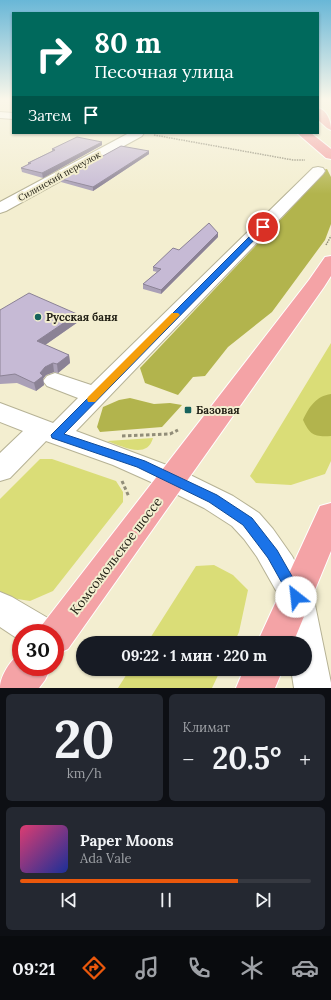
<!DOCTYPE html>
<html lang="ru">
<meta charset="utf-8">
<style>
body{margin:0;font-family:Lora,serif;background:#242831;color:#f1f3f6;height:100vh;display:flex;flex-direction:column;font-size:15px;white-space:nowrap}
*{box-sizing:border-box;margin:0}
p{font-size:13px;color:#9ea1a6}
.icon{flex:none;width:22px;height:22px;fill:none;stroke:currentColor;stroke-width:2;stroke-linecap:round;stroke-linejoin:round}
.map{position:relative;height:688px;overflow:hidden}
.sheet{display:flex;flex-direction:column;gap:6px;padding:6px;background:#0d0f14;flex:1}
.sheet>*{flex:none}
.banner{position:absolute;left:12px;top:12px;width:307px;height:122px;border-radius:0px;box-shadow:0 1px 3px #0004;background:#00695c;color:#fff;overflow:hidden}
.speed{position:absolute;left:12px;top:624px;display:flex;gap:8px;font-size:20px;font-weight:700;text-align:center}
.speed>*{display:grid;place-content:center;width:52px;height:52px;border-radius:50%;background:#171b24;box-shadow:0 1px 3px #0004;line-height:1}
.speed .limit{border:6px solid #d22;background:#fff;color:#111}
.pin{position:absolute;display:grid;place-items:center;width:34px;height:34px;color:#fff;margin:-17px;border:2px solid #fff;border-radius:50%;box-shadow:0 1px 4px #0007}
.me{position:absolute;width:44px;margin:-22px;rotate:331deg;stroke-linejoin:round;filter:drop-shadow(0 0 3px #0008)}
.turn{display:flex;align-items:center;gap:14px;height:84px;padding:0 16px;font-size:18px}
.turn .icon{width:52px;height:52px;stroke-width:2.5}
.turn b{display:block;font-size:28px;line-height:34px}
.then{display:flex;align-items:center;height:38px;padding:0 16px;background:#0003;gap:8px;font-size:15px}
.big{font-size:30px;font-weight:800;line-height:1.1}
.sheet .card{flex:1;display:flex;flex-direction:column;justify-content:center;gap:6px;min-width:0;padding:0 14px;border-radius:6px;background:#242831}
.sheet .dial{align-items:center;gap:0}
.dial b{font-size:52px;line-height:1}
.song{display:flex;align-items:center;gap:12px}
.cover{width:48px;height:48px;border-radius:6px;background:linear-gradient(135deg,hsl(340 70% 55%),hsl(230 70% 35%))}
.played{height:4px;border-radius:2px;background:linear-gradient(90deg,#ea580c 75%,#363941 75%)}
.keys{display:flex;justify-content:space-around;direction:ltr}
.heat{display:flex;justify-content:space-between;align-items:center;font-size:22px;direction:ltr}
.sheet .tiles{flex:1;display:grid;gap:6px;grid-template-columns:1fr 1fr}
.card:last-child{grid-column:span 2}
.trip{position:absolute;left:76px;top:636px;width:236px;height:40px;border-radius:20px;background:#171b24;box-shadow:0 1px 3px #0004;font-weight:800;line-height:40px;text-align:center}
.tabs{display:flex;height:64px;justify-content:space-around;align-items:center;background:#090b0e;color:#9ea1a6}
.tabs .icon{width:28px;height:28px}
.tabs .active{color:#ea580c}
.tabs b{font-size:18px;color:#f1f3f6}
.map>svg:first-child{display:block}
</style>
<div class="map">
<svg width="331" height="688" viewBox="0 0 331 688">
<rect width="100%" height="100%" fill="#f3eed0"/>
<!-- green -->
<path fill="#dadd77" d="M331,343V461L325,474L291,485L256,483L250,476Z
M153,438C147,460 122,446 107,441Z
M40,459H52L116,481L123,492V502L53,591L30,601L5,597L0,594V499Z
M214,565L233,575L248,590L239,632L234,643H147L196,566Z
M130,669H221L212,688H118Z"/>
<!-- forest -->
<path fill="#b2b44d" d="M327,169L331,177V224L325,240L272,312L228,347L205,376L193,377L178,395L145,383L140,368L300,199L323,170Z
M331,394V436C314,437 310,435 303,420C309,407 316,396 331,394Z
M130,398L154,404L170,403L182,405L162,427L100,432L97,427L103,407L119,400Z"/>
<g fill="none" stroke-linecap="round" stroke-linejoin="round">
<!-- minor casing -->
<g stroke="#b6b295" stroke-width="2">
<path id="minor" d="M0,112L13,113V119L0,118Z
M129,133H144L142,136L6,211L0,213V202Z
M318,167L323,168L325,171L323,174L76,431L180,470L233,496L259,513L273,529L292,556L313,595L331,683V688H294L291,669H305V643H287L279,596L257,557L244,539L232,526L204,508L160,486L113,465L46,441L10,478L0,481V453L23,431L0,422V403L53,423L78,398L47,386L43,381L47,376L55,373L91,385L313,168Z
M0,592L12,597L53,621L58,633L55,640V633H21V641L0,627Z"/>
</g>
<!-- major casing -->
<g stroke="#fff" stroke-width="2">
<path id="major" d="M318,108C327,110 331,121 331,130L327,128L318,120Z
M297,133H311L331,149V159L326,158Z
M331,256V276L324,287L68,649L55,655V633H39L42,625L309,280L325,257Z
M331,503V551L293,643H257L320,506Z
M21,653V667H51L45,680L39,688H0C0,676 11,659 21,653Z
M244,669H283L275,688H236Z"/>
</g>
<!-- path-far1 -->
<path stroke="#918d78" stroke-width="1.5" stroke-dasharray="1.5 1" stroke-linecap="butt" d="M154,135L293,160H305
M326,245L331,236"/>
<!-- path -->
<path stroke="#918d78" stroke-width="3" stroke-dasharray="3.5 2.5" stroke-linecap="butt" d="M122,436L170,434L178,430
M122,481L129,497"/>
<!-- minor -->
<use href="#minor" fill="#fff" fill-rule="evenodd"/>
<!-- major -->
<use href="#major" fill="#f4a3a6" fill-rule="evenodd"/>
</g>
<!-- wall -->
<path fill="#aaa0b7" d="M102,142V145L43,178L22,172L21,168L28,165V163L52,151V149Z
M149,151V154L93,191L61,182V179Z
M218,237L161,294L143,289V284L157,272L153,271V267L179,250Z
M0,310L78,322L45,345L69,355L70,363L58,373L54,372L46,375L43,379L44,385L36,391L17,383L0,384Z"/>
<!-- shaded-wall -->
<path fill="#8b8295" d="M102,142V145L43,178L42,173Z
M149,151V154L93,191V187Z
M218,233V237L161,294V290Z
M77,314L78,322L38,350L37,341Z
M69,355L70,363L58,373L57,364Z
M53,363L54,372L46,375L43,379L44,385L36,391L34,383L40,373L45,367Z"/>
<!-- building -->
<path fill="#c6bad5" stroke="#8b8295" d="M77,137L102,142L42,173L21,168L31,163H28L55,150L52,149Z
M121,146L149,151L93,187L61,179Z
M209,223L218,233L161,290L143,284L161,269L153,267L173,248L179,250Z
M29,293L77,314L37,341L69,355L57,364L53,363L45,367L40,373L43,376L34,383L15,374L0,376V310Z"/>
<!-- sky -->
<linearGradient id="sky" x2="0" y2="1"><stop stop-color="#69b7d7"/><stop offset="0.51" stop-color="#faf7ea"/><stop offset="1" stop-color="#faf7ea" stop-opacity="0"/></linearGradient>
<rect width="331" height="194" fill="url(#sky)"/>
<!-- route -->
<path fill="#1a73e8" stroke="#114b97" d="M263,225L265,226V229L64,434L145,461L217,495L252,518L277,550L301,592L304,597L301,601L296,603L292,601L268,558L243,525L209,502L137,467L52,438L51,435L260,226Z"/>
<!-- slow -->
<path fill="#f59e0b" d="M172,313H178L180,315L95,402H88L87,399L88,397Z"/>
<!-- markers -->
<g fill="#17635c" stroke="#f3eed0" stroke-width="1.5">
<circle cx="38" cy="317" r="4"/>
<rect x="184" y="406" width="8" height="8" rx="2"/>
</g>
<g text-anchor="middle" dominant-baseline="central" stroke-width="4" stroke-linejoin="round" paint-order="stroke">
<!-- far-street labels -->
<g font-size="9" fill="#222015" stroke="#f3eed0">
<text transform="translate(59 176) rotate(-29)">Силинский переулок</text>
</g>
<!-- poi labels -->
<g font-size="11" font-weight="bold" fill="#222015" stroke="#f3eed0" text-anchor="start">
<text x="46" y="317">Русская баня</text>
<text x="196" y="410">Базовая</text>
</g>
<!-- near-street labels -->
<g font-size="13" fill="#222015" stroke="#f3eed0">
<text transform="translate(116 556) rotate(-53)">Комсомольское шоссе</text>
</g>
</g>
</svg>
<div class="speed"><div class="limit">30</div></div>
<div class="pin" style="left:263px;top:227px;background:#d93025"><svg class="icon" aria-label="arrive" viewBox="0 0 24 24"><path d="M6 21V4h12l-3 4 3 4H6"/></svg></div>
<svg class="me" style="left:296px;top:597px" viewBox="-20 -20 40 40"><circle r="19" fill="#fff"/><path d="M0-13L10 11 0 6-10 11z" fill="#1a73e8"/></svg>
<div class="trip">09:22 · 1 мин · 220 m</div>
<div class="banner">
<div class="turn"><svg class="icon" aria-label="right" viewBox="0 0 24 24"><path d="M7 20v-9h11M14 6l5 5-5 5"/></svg><div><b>80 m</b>Песочная улица</div></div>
<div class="then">Затем<svg class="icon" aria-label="arrive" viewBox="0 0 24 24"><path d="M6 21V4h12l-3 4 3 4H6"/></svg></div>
</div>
</div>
<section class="sheet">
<div class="tiles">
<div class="card dial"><b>20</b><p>km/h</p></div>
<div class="card"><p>Климат</p>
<div class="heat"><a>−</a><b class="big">20.5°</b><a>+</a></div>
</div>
<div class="card">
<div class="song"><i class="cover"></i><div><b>Paper Moons</b><p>Ada Vale</p></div></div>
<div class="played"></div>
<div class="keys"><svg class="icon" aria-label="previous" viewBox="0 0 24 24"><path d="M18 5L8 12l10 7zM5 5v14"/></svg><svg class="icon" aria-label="pause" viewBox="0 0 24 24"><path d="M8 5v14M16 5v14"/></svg><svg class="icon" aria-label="next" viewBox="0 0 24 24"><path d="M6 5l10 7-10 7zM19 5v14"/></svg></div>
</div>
</div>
</section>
<nav class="tabs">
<b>09:21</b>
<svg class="icon active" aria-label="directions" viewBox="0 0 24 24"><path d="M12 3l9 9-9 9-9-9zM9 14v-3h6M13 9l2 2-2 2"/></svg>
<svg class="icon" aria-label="music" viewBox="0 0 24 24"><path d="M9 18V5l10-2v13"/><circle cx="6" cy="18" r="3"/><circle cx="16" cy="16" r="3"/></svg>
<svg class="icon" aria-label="phone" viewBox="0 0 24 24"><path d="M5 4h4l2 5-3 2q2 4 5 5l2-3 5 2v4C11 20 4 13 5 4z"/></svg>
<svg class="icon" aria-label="climate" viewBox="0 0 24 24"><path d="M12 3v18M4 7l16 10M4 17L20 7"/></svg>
<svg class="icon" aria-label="car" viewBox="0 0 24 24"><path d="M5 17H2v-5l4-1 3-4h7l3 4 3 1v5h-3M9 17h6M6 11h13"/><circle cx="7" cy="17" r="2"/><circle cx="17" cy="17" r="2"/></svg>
</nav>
